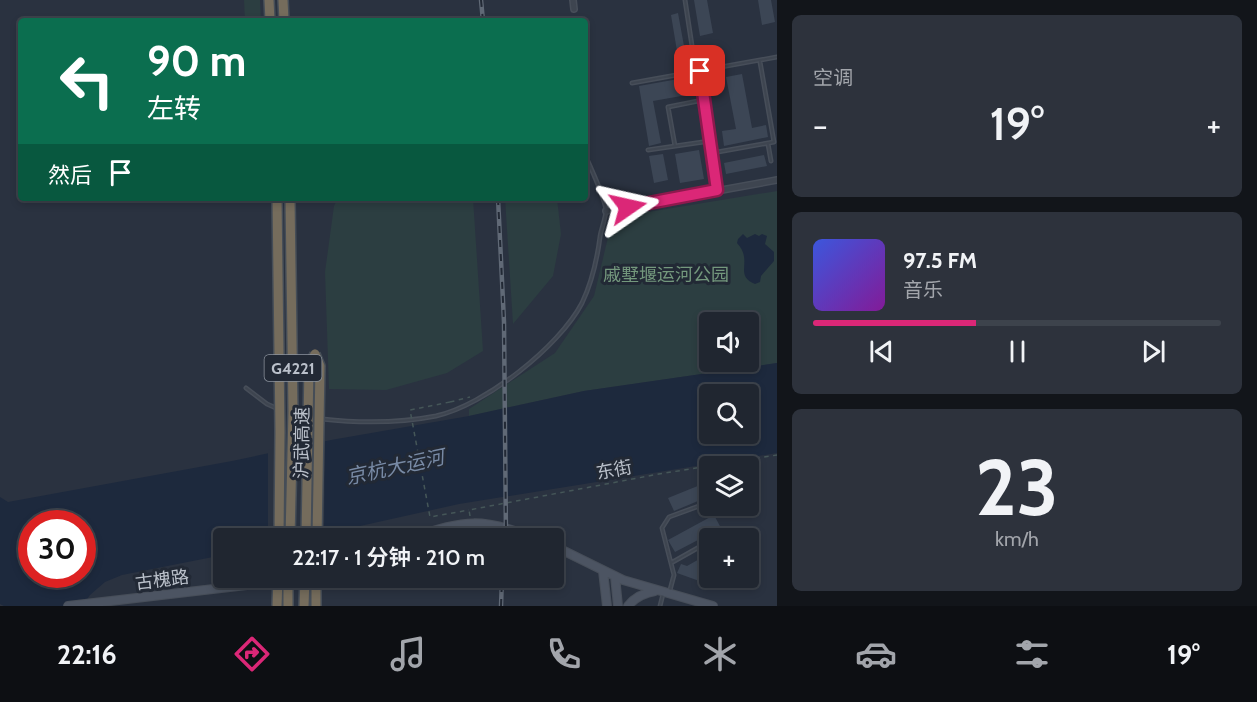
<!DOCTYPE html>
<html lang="zh">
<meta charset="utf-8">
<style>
body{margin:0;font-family:Cabin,"Noto Sans SC",sans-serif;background:#2d323c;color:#f1f3f6;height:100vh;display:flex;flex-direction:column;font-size:22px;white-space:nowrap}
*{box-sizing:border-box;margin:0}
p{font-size:20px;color:#a2a5ab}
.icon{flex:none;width:33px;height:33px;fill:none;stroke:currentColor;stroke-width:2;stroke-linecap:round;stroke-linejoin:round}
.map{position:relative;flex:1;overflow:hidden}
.drawer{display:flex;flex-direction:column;gap:15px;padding:15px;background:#12151a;width:480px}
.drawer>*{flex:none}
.top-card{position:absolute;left:18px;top:18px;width:570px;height:183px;border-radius:6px;box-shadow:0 3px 9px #0003,0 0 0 2px #3d434c;background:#0b6e4f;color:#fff;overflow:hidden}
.buttons{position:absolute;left:699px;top:312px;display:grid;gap:12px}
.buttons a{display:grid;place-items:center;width:60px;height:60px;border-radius:6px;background:#202630;box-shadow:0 3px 9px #0003,0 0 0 2px #3d434c;font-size:30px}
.speed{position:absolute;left:18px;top:510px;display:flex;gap:12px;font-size:30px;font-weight:700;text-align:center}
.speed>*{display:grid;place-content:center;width:78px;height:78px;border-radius:50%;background:#202630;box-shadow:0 3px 9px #0003,0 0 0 2px #3d434c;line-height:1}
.speed .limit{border:9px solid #d22;background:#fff;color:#111}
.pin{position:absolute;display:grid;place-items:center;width:51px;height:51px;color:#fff;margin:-26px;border-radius:12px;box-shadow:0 3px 9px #0006}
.me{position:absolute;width:66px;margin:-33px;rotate:79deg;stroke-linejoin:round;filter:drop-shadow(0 0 4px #0008)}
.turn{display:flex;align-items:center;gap:21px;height:126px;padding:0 30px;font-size:27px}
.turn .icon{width:78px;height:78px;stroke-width:2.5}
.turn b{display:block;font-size:42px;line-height:51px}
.then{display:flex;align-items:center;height:57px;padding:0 30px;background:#0003;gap:12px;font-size:22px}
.big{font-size:45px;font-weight:600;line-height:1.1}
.drawer .tile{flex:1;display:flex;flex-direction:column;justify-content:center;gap:9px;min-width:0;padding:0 21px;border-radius:9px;background:#2d323c}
.drawer .dial{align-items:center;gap:0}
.dial b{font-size:78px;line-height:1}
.song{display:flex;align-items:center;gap:18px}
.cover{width:72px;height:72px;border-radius:9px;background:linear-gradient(135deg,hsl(230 70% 55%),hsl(290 70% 35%))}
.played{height:6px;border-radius:3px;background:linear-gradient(90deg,#db2777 40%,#3d434c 40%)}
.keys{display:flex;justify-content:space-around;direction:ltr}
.heat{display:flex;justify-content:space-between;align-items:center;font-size:33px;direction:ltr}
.trip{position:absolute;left:213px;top:528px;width:351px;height:60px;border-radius:6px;background:#202630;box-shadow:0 3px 9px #0003,0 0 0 2px #3d434c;font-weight:600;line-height:60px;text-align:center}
.tabs{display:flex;height:96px;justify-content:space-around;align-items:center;background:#0d0f13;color:#a2a5ab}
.tabs .icon{width:42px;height:42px}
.tabs .current{color:#db2777}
.tabs b{font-size:27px;color:#f1f3f6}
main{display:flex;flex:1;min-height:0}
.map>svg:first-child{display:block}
</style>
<main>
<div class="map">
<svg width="777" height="606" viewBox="0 0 777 606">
<rect width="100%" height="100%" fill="#2a3240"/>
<!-- green -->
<path fill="#2c3e41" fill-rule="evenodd" d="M244,0H260L261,21H245Z
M777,191V363L584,391L469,416V409L555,353L594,296L610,229L618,220L630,215ZM710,322H748V362H710Z
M338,198H473L483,351L447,373L386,390L329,389L325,272L334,206Z
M505,198H557L561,234L553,276L513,324Z"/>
<!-- water -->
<path fill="#1d293d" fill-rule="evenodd" d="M743,234L747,238L755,234L759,236L762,234L767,236L765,244L774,252V261L761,276L760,282L755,284C733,275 754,261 737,243L738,239Z
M777,363V453L459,504L306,538H224L223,555L122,575L105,582L90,595L82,606H4L0,604V497L8,502L232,461L331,440L469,416L584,391ZM710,394H748V434H710ZM32,524H82V574H32Z"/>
<!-- pier -->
<path fill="#2a3240" d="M325,438L324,538H268V450Z"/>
<!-- building -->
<path fill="#3c4655" d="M694,0H707L713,33L700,36Z
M758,0H771L775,22L762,25Z
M678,13L688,68L680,69L671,15Z
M742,74L752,128L766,125L768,137L724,146L722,131L736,129L726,77Z
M684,78L687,95L653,101L661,143L649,146L639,86Z
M699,150L704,179L680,183L675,154Z
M663,154L668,180L654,183L649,156Z
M764,155L767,166L726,174L724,163Z
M710,481V496L674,511L668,498Z
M714,515L721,528L675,552L668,540Z
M710,553V578H719L716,587L677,573L681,564L687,566Z"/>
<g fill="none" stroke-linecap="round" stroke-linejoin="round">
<!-- lane casing -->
<g stroke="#474e59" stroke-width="5">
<path id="lane" d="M685,0L696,72
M700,71L717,190
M632,83L777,57
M768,144L771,161
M675,146L668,107L703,100
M648,150L710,141
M712,153L774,142L760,62
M246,388L267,404L276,408
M322,419C358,423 400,423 436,416C485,405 559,347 582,303C592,282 597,260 600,237C601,229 606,218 606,210C604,196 591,168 585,155
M713,538L715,537
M671,563L710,541
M670,590L674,575L662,528L669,517L710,502
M660,606L663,594"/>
</g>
<!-- street casing -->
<g stroke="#474e59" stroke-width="8">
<path id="street" d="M573,0L574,9
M606,211L777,180"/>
</g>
<!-- secondary casing -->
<g stroke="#474e59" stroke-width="10">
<path id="secondary" d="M412,538C463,519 484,518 535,538
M554,546L623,580L713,606
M603,571L607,606
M615,576L618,606
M68,606L281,581L296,578
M628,606C635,597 644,593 655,591"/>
</g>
<!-- highway casing -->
<g stroke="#454d57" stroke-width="12">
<path id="highway" d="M269,0L270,21
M283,0L284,21
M304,606L305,578
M316,606V578"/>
</g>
<!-- path -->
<path stroke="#455658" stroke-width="1.5" stroke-dasharray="4.5 4.5" stroke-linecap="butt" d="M450,402L470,397
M470,516L469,510L659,474L777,455"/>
<!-- lane -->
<use href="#lane" stroke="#3e4550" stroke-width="2"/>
<!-- street -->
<use href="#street" stroke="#3e4550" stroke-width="5"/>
<!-- secondary -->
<use href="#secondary" stroke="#4c5462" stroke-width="8"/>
<!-- highway -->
<use href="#highway" stroke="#756c5c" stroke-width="9"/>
<!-- rail casing -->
<g stroke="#606976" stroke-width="4.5">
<path id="rail" d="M481,0L483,21
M498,198L504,322L506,538
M501,606L502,578"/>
</g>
<!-- rail -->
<use href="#rail" stroke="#222935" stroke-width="2" stroke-dasharray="7" stroke-linecap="butt"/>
<!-- highway-bridge casing -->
<g stroke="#454d57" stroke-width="12" stroke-linecap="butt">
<path id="highway-bridge" d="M277,198L280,432L279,538
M315,354L320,366L317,538
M290,538L293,411L290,198
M306,538L309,366L315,354
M277,606L278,578
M288,606V578"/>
</g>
<!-- path-bridge -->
<path stroke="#455658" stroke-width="1.5" stroke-dasharray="4.5 4.5" stroke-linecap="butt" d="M450,402L410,410L430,517L469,510"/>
<!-- highway-bridge -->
<use href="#highway-bridge" stroke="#756c5c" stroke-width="9"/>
</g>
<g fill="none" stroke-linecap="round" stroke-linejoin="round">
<!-- route casing -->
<g stroke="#8e194d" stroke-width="15">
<path id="route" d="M628,207L717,190L700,71"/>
</g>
<!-- route -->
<use href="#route" stroke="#db2777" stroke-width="10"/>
</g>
<g text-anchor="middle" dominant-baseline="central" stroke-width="6" stroke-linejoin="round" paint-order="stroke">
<!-- shield labels -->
<rect fill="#222935" stroke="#8c939d" stroke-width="1.5" x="264.5" y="355" width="57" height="26" rx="4.5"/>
<g font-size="16" font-weight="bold" fill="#bac0ca">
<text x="293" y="368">G4221</text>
</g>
<!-- park labels -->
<g font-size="18" fill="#74987d" stroke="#222935">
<text x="666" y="275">戚墅堰运河公园</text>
</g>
<!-- street labels -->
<g font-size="18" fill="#bac0ca" stroke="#222935">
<text transform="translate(302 443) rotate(-89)">沪武高速</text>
<text transform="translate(614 470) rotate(-11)">东街</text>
<text transform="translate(162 580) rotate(-7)">古槐路</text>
</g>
<!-- water labels -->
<g font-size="20" font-style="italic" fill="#788aa5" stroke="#222935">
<text transform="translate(395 467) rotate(-12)">京杭大运河</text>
</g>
</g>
</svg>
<div class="buttons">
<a><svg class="icon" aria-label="sound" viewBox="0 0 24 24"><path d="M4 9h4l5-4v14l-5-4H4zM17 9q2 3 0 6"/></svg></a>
<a><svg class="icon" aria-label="search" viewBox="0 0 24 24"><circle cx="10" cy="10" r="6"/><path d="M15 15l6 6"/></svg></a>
<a><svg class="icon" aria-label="layers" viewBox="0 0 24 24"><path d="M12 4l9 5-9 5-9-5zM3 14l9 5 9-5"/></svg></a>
<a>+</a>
</div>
<div class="speed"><div class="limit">30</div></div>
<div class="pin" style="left:700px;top:71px;background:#d93025"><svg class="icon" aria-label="arrive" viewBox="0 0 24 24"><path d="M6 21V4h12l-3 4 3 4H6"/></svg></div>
<svg class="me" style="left:628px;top:207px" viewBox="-20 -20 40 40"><path d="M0-17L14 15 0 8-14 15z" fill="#db2777" stroke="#fff" stroke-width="4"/></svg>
<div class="trip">22:17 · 1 分钟 · 210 m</div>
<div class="top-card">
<div class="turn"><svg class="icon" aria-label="left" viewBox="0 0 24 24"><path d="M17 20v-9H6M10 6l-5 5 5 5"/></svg><div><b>90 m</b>左转</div></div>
<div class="then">然后<svg class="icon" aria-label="arrive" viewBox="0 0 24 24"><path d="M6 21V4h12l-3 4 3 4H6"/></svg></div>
</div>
</div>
<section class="drawer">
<div class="tile"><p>空调</p>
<div class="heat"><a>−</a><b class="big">19°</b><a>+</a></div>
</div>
<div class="tile">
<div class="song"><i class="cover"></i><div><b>97.5 FM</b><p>音乐</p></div></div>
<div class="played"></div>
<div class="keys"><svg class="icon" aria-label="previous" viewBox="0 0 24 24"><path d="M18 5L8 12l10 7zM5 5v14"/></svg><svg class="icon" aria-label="pause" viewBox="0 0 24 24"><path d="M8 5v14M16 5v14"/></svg><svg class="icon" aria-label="next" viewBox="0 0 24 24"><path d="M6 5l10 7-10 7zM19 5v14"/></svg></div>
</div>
<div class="tile dial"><b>23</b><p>km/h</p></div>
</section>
</main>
<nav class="tabs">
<b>22:16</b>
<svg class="icon current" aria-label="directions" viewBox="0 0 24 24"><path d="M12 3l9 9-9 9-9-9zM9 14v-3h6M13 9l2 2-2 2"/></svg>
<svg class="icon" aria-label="music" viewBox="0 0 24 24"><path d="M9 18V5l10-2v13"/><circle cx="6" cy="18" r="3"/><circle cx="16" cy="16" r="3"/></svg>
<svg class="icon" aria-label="phone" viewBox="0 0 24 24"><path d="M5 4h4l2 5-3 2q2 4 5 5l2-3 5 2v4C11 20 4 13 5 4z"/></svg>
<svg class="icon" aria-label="climate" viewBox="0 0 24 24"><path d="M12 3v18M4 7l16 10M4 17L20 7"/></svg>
<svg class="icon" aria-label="car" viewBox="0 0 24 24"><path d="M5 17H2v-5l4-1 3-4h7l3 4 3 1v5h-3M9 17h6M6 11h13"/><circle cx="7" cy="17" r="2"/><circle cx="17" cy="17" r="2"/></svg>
<svg class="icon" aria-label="filters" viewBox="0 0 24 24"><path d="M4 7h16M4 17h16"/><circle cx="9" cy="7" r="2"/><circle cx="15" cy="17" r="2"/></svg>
<b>19°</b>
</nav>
